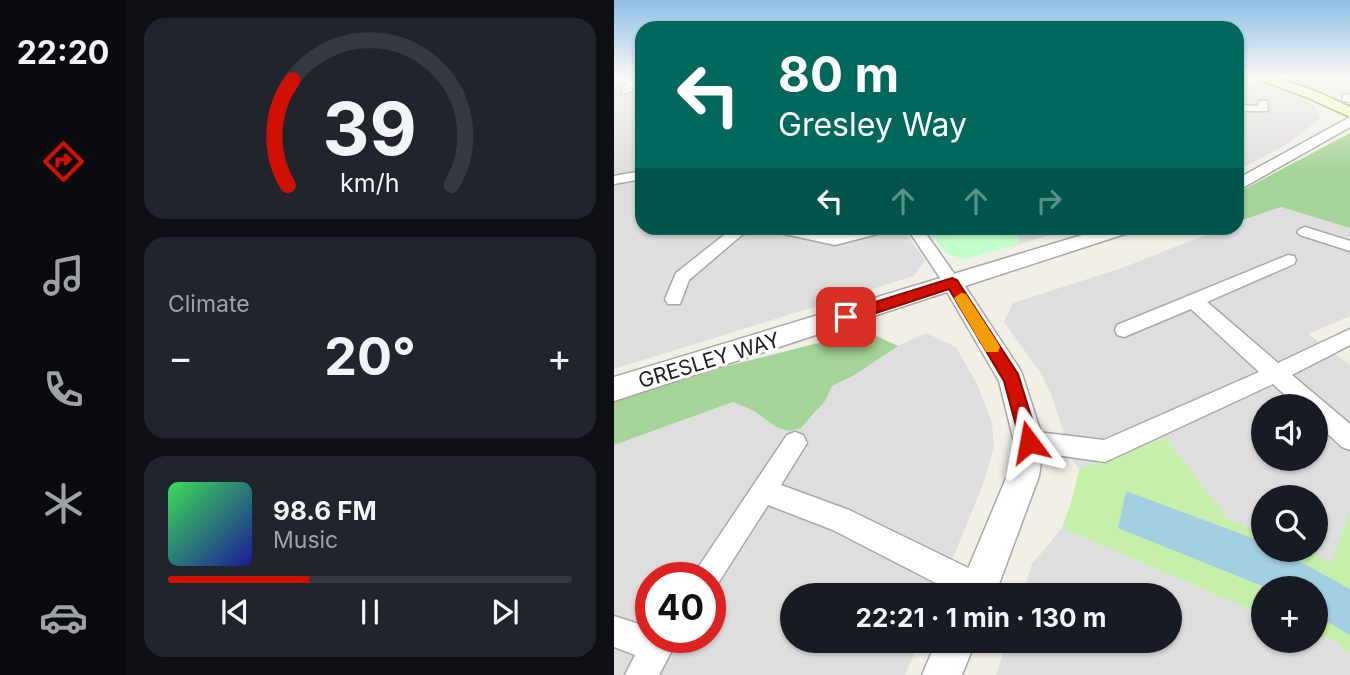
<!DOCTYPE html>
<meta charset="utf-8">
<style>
body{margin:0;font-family:Inter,sans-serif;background:#20242c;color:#f1f3f6;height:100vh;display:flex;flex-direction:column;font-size:26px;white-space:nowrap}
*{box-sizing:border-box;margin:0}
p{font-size:23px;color:#9ea1a6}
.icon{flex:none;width:38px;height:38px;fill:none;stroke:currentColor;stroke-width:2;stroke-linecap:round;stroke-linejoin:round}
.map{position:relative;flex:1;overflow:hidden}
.details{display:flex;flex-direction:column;gap:18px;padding:18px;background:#0d0f14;width:488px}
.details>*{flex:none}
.hud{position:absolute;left:21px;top:21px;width:609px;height:214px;border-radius:21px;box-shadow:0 2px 5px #0004;background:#00695c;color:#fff;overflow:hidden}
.buttons{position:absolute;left:637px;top:394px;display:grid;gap:14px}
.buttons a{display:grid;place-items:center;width:77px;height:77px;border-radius:50%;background:#171b24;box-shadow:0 2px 5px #0004;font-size:35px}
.speed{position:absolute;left:21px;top:562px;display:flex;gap:14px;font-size:35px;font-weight:700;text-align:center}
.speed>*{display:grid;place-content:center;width:91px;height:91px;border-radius:50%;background:#171b24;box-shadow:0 2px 5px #0004;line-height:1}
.speed .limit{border:10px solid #d22;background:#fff;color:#111}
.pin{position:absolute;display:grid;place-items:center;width:60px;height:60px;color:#fff;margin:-30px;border-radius:14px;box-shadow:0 4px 10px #0006}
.me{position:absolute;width:77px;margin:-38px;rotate:347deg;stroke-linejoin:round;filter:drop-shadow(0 0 5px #0008)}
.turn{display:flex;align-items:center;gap:24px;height:147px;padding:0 28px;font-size:32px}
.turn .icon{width:91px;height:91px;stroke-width:2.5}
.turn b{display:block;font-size:49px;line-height:60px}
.lanes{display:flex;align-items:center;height:66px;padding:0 28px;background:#0003;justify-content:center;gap:35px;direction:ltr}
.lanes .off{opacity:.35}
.big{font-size:52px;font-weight:700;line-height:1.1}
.details .widget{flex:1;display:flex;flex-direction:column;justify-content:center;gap:10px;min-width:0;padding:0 24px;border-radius:21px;background:#20242c}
.details .dial{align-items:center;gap:0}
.dial svg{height:182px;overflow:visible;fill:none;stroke:#363941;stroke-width:7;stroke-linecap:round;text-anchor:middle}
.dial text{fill:#f1f3f6;stroke:none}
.song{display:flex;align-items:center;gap:21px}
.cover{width:84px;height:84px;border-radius:10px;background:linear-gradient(135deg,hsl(130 70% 55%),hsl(240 70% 35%))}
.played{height:7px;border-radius:4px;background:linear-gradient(90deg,#d11000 35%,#363941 35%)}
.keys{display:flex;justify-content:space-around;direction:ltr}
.heat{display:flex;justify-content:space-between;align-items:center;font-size:38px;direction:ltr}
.trip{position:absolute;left:166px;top:583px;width:402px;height:70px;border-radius:35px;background:#171b24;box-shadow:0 2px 5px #0004;font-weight:700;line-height:70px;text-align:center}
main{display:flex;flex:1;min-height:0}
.tabs{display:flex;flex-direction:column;width:126px;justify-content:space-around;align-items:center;background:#090b0e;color:#9ea1a6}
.tabs .icon{width:49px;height:49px}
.tabs .selected{color:#d11000}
.tabs b{font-size:32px;color:#f1f3f6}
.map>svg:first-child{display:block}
</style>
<main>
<nav class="tabs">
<b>22:20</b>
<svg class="icon selected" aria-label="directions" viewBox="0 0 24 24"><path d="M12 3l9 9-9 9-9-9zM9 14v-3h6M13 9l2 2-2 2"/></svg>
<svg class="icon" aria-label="music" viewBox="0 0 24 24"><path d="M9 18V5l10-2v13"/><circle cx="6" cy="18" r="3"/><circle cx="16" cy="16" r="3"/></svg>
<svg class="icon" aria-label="phone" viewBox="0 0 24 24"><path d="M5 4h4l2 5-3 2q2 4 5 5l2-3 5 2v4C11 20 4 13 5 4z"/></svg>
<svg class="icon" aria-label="climate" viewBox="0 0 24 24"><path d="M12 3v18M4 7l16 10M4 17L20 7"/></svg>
<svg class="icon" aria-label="car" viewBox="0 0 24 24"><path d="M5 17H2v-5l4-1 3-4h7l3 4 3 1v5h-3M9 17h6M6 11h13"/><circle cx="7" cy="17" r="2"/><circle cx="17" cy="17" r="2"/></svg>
</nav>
<section class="details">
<div class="widget dial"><svg viewBox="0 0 100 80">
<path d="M14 69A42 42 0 1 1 86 69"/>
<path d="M14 69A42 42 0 0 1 16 23" stroke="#d11000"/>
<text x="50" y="56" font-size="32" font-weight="700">39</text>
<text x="50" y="72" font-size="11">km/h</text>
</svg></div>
<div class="widget"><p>Climate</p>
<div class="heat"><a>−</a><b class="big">20°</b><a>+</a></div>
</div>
<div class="widget">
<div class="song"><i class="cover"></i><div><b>98.6 FM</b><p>Music</p></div></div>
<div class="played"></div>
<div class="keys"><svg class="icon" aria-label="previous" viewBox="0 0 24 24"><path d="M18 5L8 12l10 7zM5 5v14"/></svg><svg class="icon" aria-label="pause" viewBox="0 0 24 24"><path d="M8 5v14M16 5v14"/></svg><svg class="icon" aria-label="next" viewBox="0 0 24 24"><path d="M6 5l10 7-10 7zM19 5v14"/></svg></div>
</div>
</section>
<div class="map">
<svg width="736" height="675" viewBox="0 0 736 675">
<rect width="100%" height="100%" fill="#f2efe7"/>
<!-- residential -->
<path fill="#dfdede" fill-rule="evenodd" d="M0,77H28V228H288L311,260L300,276L0,369Z
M623,77L690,99L701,107L706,118L675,143L623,171Z
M661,77H736V86L720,91L692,87Z
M667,207L736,228V316L694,334L736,365V511L719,563L687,550H702V497H649V534L614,519L552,438L465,469L458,459L437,394L426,372L390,322L399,303L508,268L609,228H623V222ZM649,406H702V458H649Z
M407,228H461L403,245Z
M312,333L342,347L364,386L378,423L380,447L369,484L324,595H178V640L306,641L291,675H0V445L119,402L140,411L162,427L199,417L218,386L239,376L284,346ZM37,578H96V637H37Z
M448,528L649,615V640H702V634L724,642L736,653V675H382L393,641L556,640V595H408L418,564Z"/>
<!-- grass -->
<path fill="#c6efa9" d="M552,438L614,519L649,534V550H687L718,562L736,511V653L724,642L702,634V588H649V615L448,528L459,496L465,469Z"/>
<!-- forest -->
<path fill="#a5d498" d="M736,133V228L667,207L623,222V193Z
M252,331L284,346L239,376L218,386L211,401L187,428L175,431L162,427L140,411L119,402L0,445V401L93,371Z"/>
<!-- park -->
<path fill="#c2fecb" d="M312,228H407L403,245L350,259L333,254Z"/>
<!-- water -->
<path fill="#a4cfe2" d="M512,491L649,542V550H665L736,589V635L702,615V588H653L504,528Z"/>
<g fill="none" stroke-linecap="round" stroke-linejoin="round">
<!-- minor casing -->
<g stroke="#a8a8a8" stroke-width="3">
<path id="minor" d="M22,77H28V82L14,93H8V89Z
M645,101H653L654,111H623V105L644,106Z
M28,171V179L0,184V176Z
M691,227L736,241V251L686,235L683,232L686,229Z
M119,228H136L75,280L66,304H54L51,299L62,273Z
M154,228H183L221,235L253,228H278L275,231L221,245L157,231Z
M293,228H308L344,279L347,283L344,287H332Z
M674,255L680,256L682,260L680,264L593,302L664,363L736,329V345L678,375L736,424V450L728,447L702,423V406H683L659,384L491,462L407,450L403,442L407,434L415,431L490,440L645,372L577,309L510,337L503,335L501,330L503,325Z
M181,432L189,435L193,443L167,485L235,510L375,578L379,588L377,595H345L219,530L154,505L101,588L96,590V578H77L173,435Z
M0,616L37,628V637H65L45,675H11L21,655L0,647Z"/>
</g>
<!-- tertiary casing -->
<g stroke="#a8a8a8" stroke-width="3">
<path id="tertiary" d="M736,94V102L729,101V95Z
M736,117V127L623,191V179Z
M491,228H520L517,232L351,286L407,371L430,442L425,476L381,595H343L393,476L400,442L385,381L333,292L0,401V377Z
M323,640H362L348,675H308Z"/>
</g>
<!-- secondary casing -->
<g stroke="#687f00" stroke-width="3">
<path id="secondary" d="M638,77C673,77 705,92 736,107V117L692,97Z"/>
</g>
<!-- minor -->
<use href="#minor" fill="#fff" fill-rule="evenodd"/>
<!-- tertiary -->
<use href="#tertiary" fill="#fff" fill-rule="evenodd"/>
<!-- secondary -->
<use href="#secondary" fill="#f5feb8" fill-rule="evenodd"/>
</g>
<!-- sky -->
<linearGradient id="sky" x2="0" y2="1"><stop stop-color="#8dbfe6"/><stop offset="0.45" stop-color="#f9f8f4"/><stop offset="1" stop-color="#f9f8f4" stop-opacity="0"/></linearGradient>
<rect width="736" height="171" fill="url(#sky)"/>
<!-- route -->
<path fill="#d11000" stroke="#880a00" stroke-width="2" d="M338,278L343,280L404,374L425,442L422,448L415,451L408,448L390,381L335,289L232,323L224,317L226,313Z"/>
<!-- slow -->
<path fill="#f59e0b" d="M347,293L352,294L384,343L386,347L384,352H372L340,298Z"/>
<g text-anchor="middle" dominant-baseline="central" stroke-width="6" stroke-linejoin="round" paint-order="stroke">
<!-- street labels -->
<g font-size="21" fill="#212121" stroke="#fff">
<text transform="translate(95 360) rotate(-17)">GRESLEY WAY</text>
</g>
</g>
</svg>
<div class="buttons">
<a><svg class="icon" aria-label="sound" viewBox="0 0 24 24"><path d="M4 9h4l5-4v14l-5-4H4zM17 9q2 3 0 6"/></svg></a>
<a><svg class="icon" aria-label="search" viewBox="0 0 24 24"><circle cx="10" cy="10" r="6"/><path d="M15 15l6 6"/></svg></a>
<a>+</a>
</div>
<div class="speed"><div class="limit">40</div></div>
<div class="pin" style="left:232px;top:317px;background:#d93025"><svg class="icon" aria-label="arrive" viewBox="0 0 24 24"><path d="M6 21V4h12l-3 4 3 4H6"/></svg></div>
<svg class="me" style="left:415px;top:442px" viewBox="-20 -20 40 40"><path d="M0-17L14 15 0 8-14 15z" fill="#d11000" stroke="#fff" stroke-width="4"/></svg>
<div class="trip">22:21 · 1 min · 130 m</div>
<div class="hud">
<div class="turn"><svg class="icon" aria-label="left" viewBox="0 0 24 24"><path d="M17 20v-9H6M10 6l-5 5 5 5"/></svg><div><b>80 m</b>Gresley Way</div></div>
<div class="lanes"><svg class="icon" aria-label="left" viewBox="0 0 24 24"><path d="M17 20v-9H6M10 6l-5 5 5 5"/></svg><svg class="icon off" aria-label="ahead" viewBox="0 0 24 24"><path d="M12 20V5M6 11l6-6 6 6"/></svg><svg class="icon off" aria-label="ahead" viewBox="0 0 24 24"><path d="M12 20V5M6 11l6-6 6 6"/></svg><svg class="icon off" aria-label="right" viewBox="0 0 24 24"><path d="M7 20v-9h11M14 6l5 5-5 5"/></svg></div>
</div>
</div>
</main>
